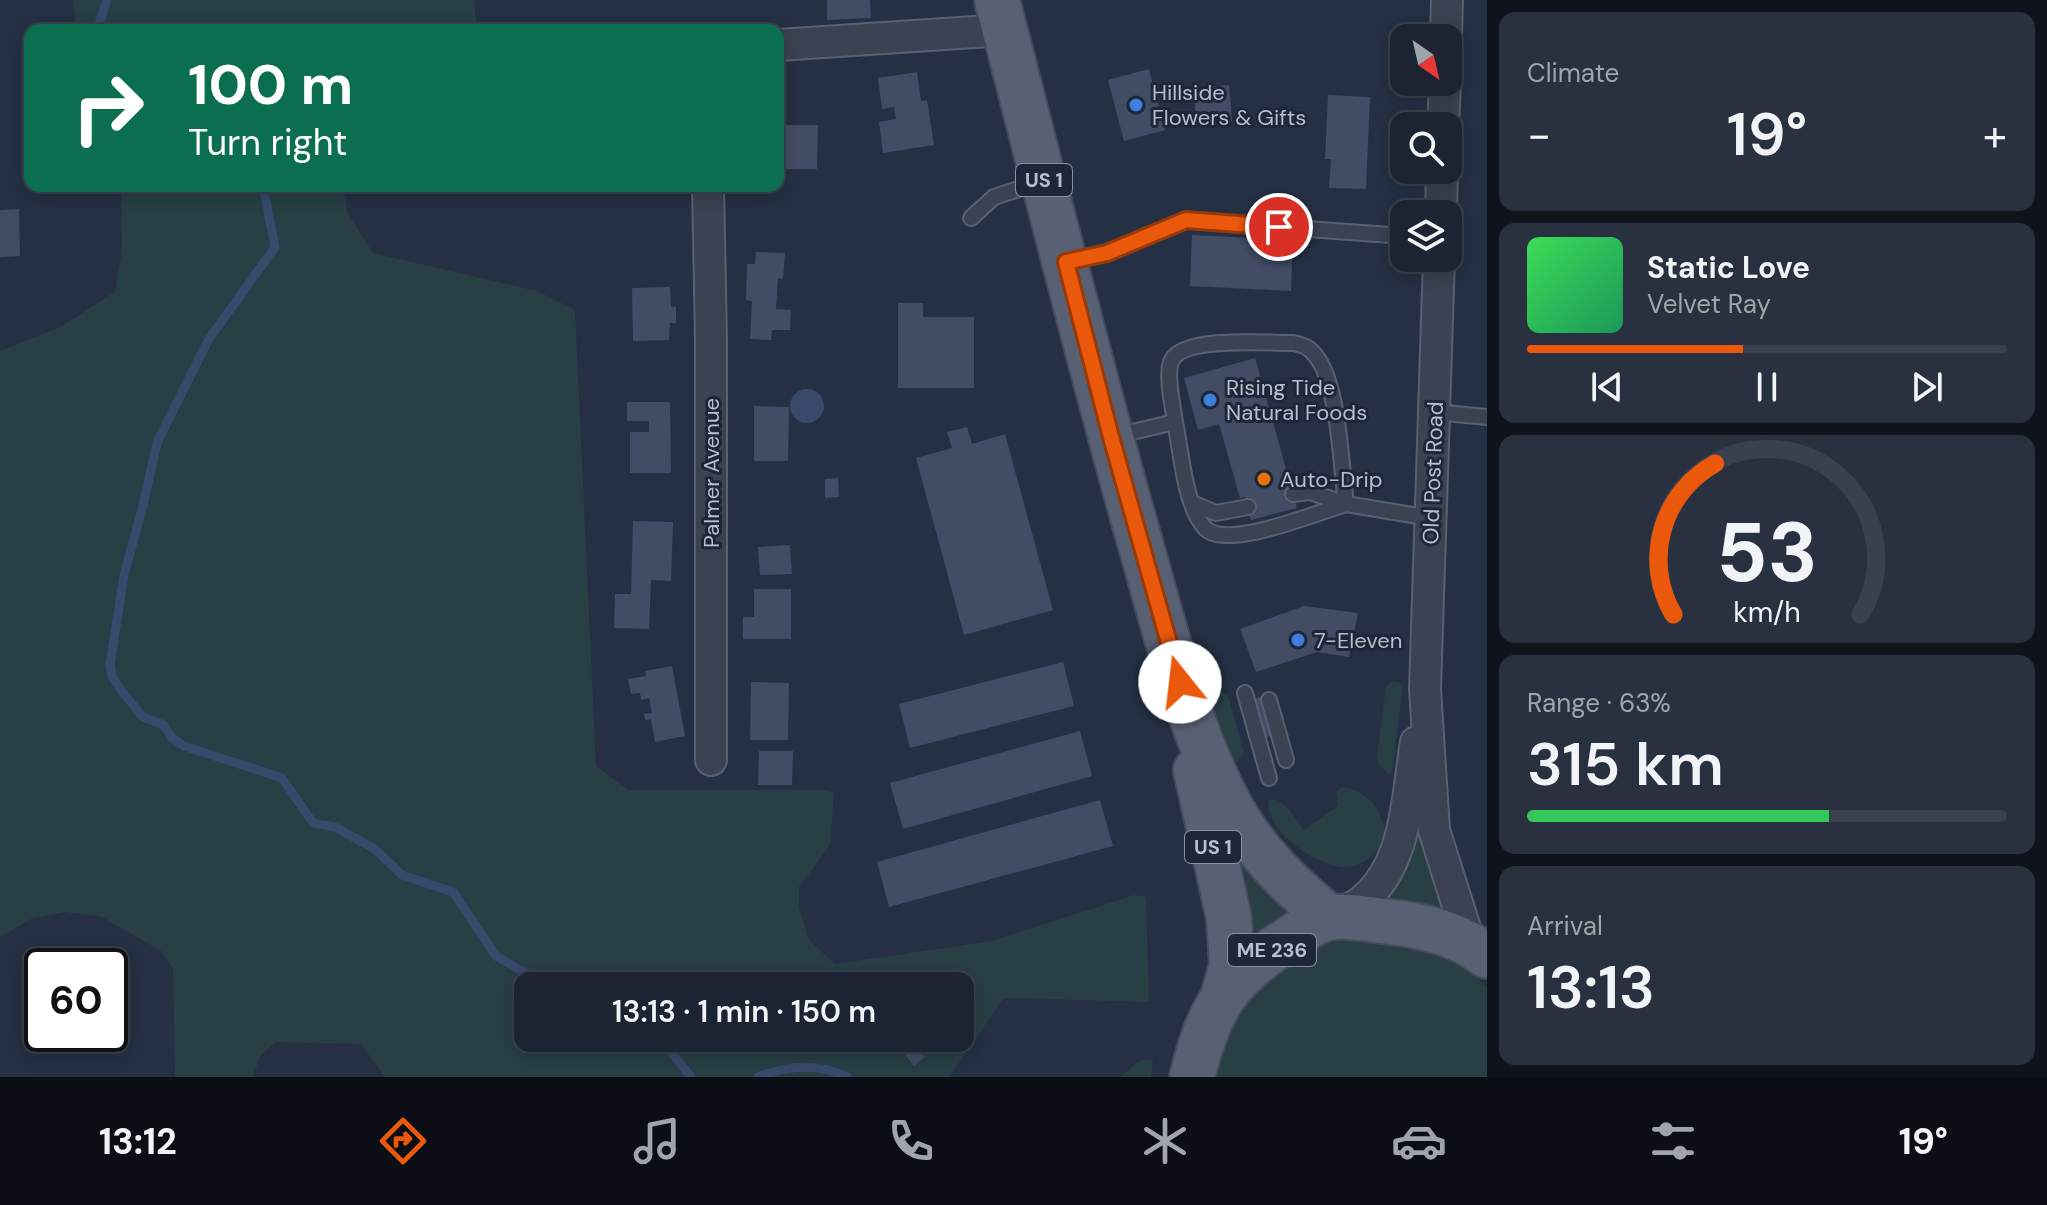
<!DOCTYPE html>
<meta charset="utf-8">
<style>
body{margin:0;font-family:"DM Sans",sans-serif;background:#29303f;color:#f1f3f6;height:100vh;display:flex;flex-direction:column;font-size:30px;white-space:nowrap}
*{box-sizing:border-box;margin:0}
p{font-size:26px;color:#a0a4ac}
.icon{flex:none;width:44px;height:44px;fill:none;stroke:currentColor;stroke-width:2;stroke-linecap:round;stroke-linejoin:round}
.map{position:relative;flex:1;overflow:hidden}
.drawer{display:flex;flex-direction:column;gap:12px;padding:12px;background:#0f141c;width:560px}
.drawer>*{flex:none}
.banner{position:absolute;left:24px;top:24px;width:760px;height:168px;border-radius:16px;box-shadow:0 4px 20px #0003,0 0 0 2px #3a414e;background:#0b6e4f;color:#fff;overflow:hidden}
.needle{width:52px;rotate:146deg}
.tools{position:absolute;left:1390px;top:24px;display:grid;gap:16px}
.tools a{display:grid;place-items:center;width:72px;height:72px;border-radius:16px;background:#1c2433;box-shadow:0 4px 20px #0003,0 0 0 2px #3a414e;font-size:40px}
.speed{position:absolute;left:24px;top:948px;display:flex;gap:16px;font-size:40px;font-weight:700;text-align:center}
.speed>*{display:grid;place-content:center;width:104px;height:104px;border-radius:50%;background:#1c2433;box-shadow:0 4px 20px #0003,0 0 0 2px #3a414e;line-height:1}
.speed .limit{border:4px solid #111;border-radius:12px;background:#fff;color:#111}
.pin{position:absolute;display:grid;place-items:center;width:68px;height:68px;color:#fff;margin:-34px;border:4px solid #fff;border-radius:50%;box-shadow:0 2px 8px #0007}
.me{position:absolute;width:88px;margin:-44px;rotate:344deg;stroke-linejoin:round;filter:drop-shadow(0 0 6px #0008)}
.turn{display:flex;align-items:center;gap:28px;height:168px;padding:0 32px;font-size:36px}
.turn .icon{width:104px;height:104px;stroke-width:2.5}
.turn b{display:block;font-size:56px;line-height:68px}
.big{font-size:60px;font-weight:600;line-height:1.1}
.drawer .card{flex:1;display:flex;flex-direction:column;justify-content:center;gap:12px;min-width:0;padding:0 28px;border-radius:16px;background:#29303f}
.drawer .dial{align-items:center;gap:0}
.dial svg{height:208px;overflow:visible;fill:none;stroke:#3a414e;stroke-width:7;stroke-linecap:round;text-anchor:middle}
.dial text{fill:#f1f3f6;stroke:none}
.song{display:flex;align-items:center;gap:24px}
.cover{width:96px;height:96px;border-radius:12px;background:linear-gradient(135deg,hsl(130 70% 55%),hsl(150 70% 35%))}
.played{height:8px;border-radius:4px;background:linear-gradient(90deg,#ea580c 45%,#3a414e 45%)}
.keys{display:flex;justify-content:space-around;direction:ltr}
.heat{display:flex;justify-content:space-between;align-items:center;font-size:44px;direction:ltr}
.charge{height:12px;border-radius:6px;background:linear-gradient(90deg,#34c759 63%,#3a414e 0)}
.trip{position:absolute;left:514px;top:972px;width:460px;height:80px;border-radius:16px;background:#1c2433;box-shadow:0 4px 20px #0003,0 0 0 2px #3a414e;font-weight:600;line-height:80px;text-align:center}
.dock{display:flex;height:128px;justify-content:space-around;align-items:center;background:#0b0e14;color:#a0a4ac}
.dock .icon{width:56px;height:56px}
.dock .current{color:#ea580c}
.dock b{font-size:36px;color:#f1f3f6}
main{display:flex;flex:1;min-height:0}
.map>svg:first-child{display:block}
</style>
<main>
<div class="map">
<svg width="1487" height="1077" viewBox="0 0 1487 1077">
<rect width="100%" height="100%" fill="#253044"/>
<!-- green -->
<path fill="#273f45" fill-rule="evenodd" d="M73,0H474L477,30H76Z
M121,186H343L347,212L373,253L537,291L575,310L596,766L628,790H822L834,793L830,845L799,887V907L809,940L835,964L992,941L1134,895L1146,897L1149,1002L1004,998L949,1077H385L361,1044L276,1042L260,1056L253,1077H175L173,969L161,951L102,917L65,912L33,918L0,937V351L60,327L115,292L122,250ZM528,986H960V1038H528Z
M1393,681L1403,684L1392,772L1389,774L1378,763L1377,756L1386,686Z
M1217,689L1228,696L1244,753L1237,762L1229,761L1209,701L1211,693Z
M1342,787C1358,789 1375,800 1380,815C1382,820 1385,828 1385,833C1386,852 1358,870 1341,867C1312,862 1268,833 1268,801L1276,799L1287,807L1304,830L1338,806L1336,792Z
M1419,788L1451,923L1379,902Z
M1219,799L1307,921L1252,955Z
M1370,938C1417,942 1452,953 1487,987V1077H1212L1218,1050L1247,994L1304,952L1340,940Z
M1147,1059L1153,1060L1151,1077H1120L1139,1061Z"/>
<!-- water -->
<path fill="#38496c" d="M790 406a17 17 0 1 1 34 0a17 17 0 1 1-34 0Z"/>
<g fill="none" stroke-linecap="round" stroke-linejoin="round">
<!-- stream -->
<path stroke="#38496c" stroke-width="9" d="M97,30L107,0
M259,186L264,191L275,247L209,339L157,443L143,506L124,575L110,665L112,676L120,689L143,717L164,725L171,737L184,746L282,778L313,823L335,827L375,849L402,875L453,892L496,956L548,986
M660,1038L691,1077
M758,1077C789,1065 817,1063 848,1077"/>
</g>
<!-- building -->
<path fill="#424c64" d="M827,0H870L871,18L827,20Z
M1149,69L1165,130L1124,141L1108,80Z
M917,72L921,101L927,100L934,145L883,153L879,122L896,119L894,107L882,109L878,78Z
M1229,85L1232,121L1196,124L1194,88Z
M1328,95L1370,97L1366,189L1329,188L1331,159H1325Z
M778,125H818L817,169H778Z
M614,186H647V191L613,189Z
M19,209L20,256L0,257V210Z
M1192,235L1293,240L1291,291L1190,286Z
M756,252L785,253L783,279L778,278L776,309L791,310L790,330H772L771,340L750,339L752,301L746,300L747,264H755Z
M670,287L671,307L676,306V323H670L669,340L633,341L632,288Z
M898,303H923V317H974V388H898Z
M1255,358L1297,508L1251,520L1245,497L1240,498L1219,424L1198,430L1184,378Z
M627,402H670L671,473H630V432H649V421H627Z
M754,406L789,407L788,461H754Z
M967,427L972,444L1005,434L1053,610L964,635L916,458L952,448L947,432Z
M838,478L839,497L825,498V479Z
M633,521L673,522L671,581L651,580L649,629L614,628L615,594H631Z
M790,545L792,574L760,575L758,547Z
M754,589H791V639H743V617H754Z
M1304,606L1358,613L1349,657L1317,652L1256,672L1240,629Z
M1063,662L1074,706L910,748L899,704Z
M672,666L685,736L655,742L651,719L645,720L644,714L652,713L649,698L641,700L640,693L631,694L628,679L646,676L645,671Z
M751,682L789,683L788,740H750Z
M1274,693L1285,731L1251,742L1240,703Z
M1080,731L1092,776L903,829L890,783Z
M759,751H793L792,785H758Z
M1100,800L1113,846L889,907L877,862Z
M916,1046L925,1057L914,1066L905,1055Z"/>
<g fill="none" stroke-linecap="round" stroke-linejoin="round">
<!-- service casing -->
<g stroke="#586071" stroke-width="18">
<path id="service" d="M971,218L994,197L1040,182
M1070,261L1107,253L1186,220L1404,236
M1435,412L1487,417
M1175,422C1181,451 1185,507 1205,528C1226,551 1318,512 1346,504
M1115,436L1175,422C1173,408 1165,371 1172,360C1184,336 1268,343 1293,343C1303,345 1309,347 1315,355C1339,383 1341,466 1346,504L1430,518
M1293,494L1310,492L1346,504
M1192,503L1216,513L1248,507
M1245,693L1269,778
M1269,700L1286,760"/>
</g>
<!-- minor casing -->
<g stroke="#586071" stroke-width="34">
<path id="minor" d="M1446,38L1447,0
M778,45L1005,30
M1443,126L1445,82
M708,186L711,340V760
M1441,214L1442,170
M1439,258L1425,689L1434,830L1470,944
M1335,918C1344,912 1354,907 1362,901C1408,864 1407,795 1416,742"/>
</g>
<!-- primary casing -->
<g stroke="#434b5d" stroke-width="48">
<path id="primary" d="M997,0C1043,177 1087,355 1137,532C1164,624 1185,721 1230,806C1255,852 1290,885 1330,918
M1196,770L1229,918L1232,966L1224,993
M1192,1077C1209,1009 1226,979 1286,941C1298,933 1315,921 1329,918C1344,914 1374,920 1390,922C1422,925 1461,935 1487,956"/>
</g>
<!-- service -->
<use href="#service" stroke="#3a4253" stroke-width="14"/>
<!-- minor -->
<use href="#minor" stroke="#3a4253" stroke-width="30"/>
<!-- primary -->
<use href="#primary" stroke="#586173" stroke-width="44"/>
</g>
<g fill="none" stroke-linecap="round" stroke-linejoin="round">
<!-- route casing -->
<g stroke="#983908" stroke-width="20">
<path id="route" d="M1180,682L1111,437L1066,262L1107,253L1186,220L1279,227"/>
</g>
<!-- route -->
<use href="#route" stroke="#ea580c" stroke-width="14"/>
</g>
<!-- markers -->
<g fill="#3f7fe0" stroke="#1e2739" stroke-width="3">
<circle cx="1136" cy="105" r="8"/>
<circle cx="1210" cy="400" r="8"/>
<circle cx="1298" cy="640" r="8"/>
</g>
<circle fill="#e8710a" stroke="#1e2739" stroke-width="3" cx="1264" cy="479" r="8"/>
<g text-anchor="middle" dominant-baseline="central" stroke-width="6" stroke-linejoin="round" paint-order="stroke">
<!-- shield labels -->
<g fill="#1e2739" stroke="#8991a1" stroke-width="2">
<rect x="1016" y="164" width="56" height="32" rx="6"/>
<rect x="1185" y="831" width="56" height="32" rx="6"/>
<rect x="1228" y="934" width="88" height="32" rx="6"/>
</g>
<g font-size="20" font-weight="bold" fill="#b7becd">
<text x="1044" y="180">US 1</text>
<text x="1213" y="847">US 1</text>
<text x="1272" y="950">ME 236</text>
</g>
<!-- poi labels -->
<g font-size="22" fill="#b7becd" stroke="#1e2739" text-anchor="start">
<text x="1152" y="92">Hillside<tspan x="1152" dy="25">Flowers &amp; Gifts</tspan></text>
<text x="1226" y="387">Rising Tide<tspan x="1226" dy="25">Natural Foods</tspan></text>
<text x="1280" y="479">Auto-Drip</text>
<text x="1314" y="640">7-Eleven</text>
</g>
<!-- street labels -->
<g font-size="22" fill="#b7becd" stroke="#1e2739">
<text transform="translate(711 473) rotate(-90)">Palmer Avenue</text>
<text transform="translate(1433 473) rotate(-88)">Old Post Road</text>
</g>
</g>
</svg>
<div class="tools">
<a><svg class="needle" viewBox="-14 -14 28 28"><path d="M0-13l5 13h-10z" fill="#e53935"/><path d="M0 13l5-13h-10z" fill="#a0a4ac"/></svg></a>
<a><svg class="icon" aria-label="search" viewBox="0 0 24 24"><circle cx="10" cy="10" r="6"/><path d="M15 15l6 6"/></svg></a>
<a><svg class="icon" aria-label="layers" viewBox="0 0 24 24"><path d="M12 4l9 5-9 5-9-5zM3 14l9 5 9-5"/></svg></a>
</div>
<div class="speed"><div class="limit">60</div></div>
<div class="pin" style="left:1279px;top:227px;background:#d93025"><svg class="icon" aria-label="arrive" viewBox="0 0 24 24"><path d="M6 21V4h12l-3 4 3 4H6"/></svg></div>
<svg class="me" style="left:1180px;top:682px" viewBox="-20 -20 40 40"><circle r="19" fill="#fff"/><path d="M0-13L10 11 0 6-10 11z" fill="#ea580c"/></svg>
<div class="trip">13:13 · 1 min · 150 m</div>
<div class="banner">
<div class="turn"><svg class="icon" aria-label="right" viewBox="0 0 24 24"><path d="M7 20v-9h11M14 6l5 5-5 5"/></svg><div><b>100 m</b>Turn right</div></div>
</div>
</div>
<section class="drawer">
<div class="card"><p>Climate</p>
<div class="heat"><a>−</a><b class="big">19°</b><a>+</a></div>
</div>
<div class="card">
<div class="song"><i class="cover"></i><div><b>Static Love</b><p>Velvet Ray</p></div></div>
<div class="played"></div>
<div class="keys"><svg class="icon" aria-label="previous" viewBox="0 0 24 24"><path d="M18 5L8 12l10 7zM5 5v14"/></svg><svg class="icon" aria-label="pause" viewBox="0 0 24 24"><path d="M8 5v14M16 5v14"/></svg><svg class="icon" aria-label="next" viewBox="0 0 24 24"><path d="M6 5l10 7-10 7zM19 5v14"/></svg></div>
</div>
<div class="card dial"><svg viewBox="0 0 100 80">
<path d="M14 69A42 42 0 1 1 86 69"/>
<path d="M14 69A42 42 0 0 1 30 11" stroke="#ea580c"/>
<text x="50" y="56" font-size="32" font-weight="700">53</text>
<text x="50" y="72" font-size="11">km/h</text>
</svg></div>
<div class="card"><p>Range · 63%</p><b class="big">315 km</b><div class="charge"></div></div>
<div class="card"><p>Arrival</p><b class="big">13:13</b></div>
</section>
</main>
<nav class="dock">
<b>13:12</b>
<svg class="icon current" aria-label="directions" viewBox="0 0 24 24"><path d="M12 3l9 9-9 9-9-9zM9 14v-3h6M13 9l2 2-2 2"/></svg>
<svg class="icon" aria-label="music" viewBox="0 0 24 24"><path d="M9 18V5l10-2v13"/><circle cx="6" cy="18" r="3"/><circle cx="16" cy="16" r="3"/></svg>
<svg class="icon" aria-label="phone" viewBox="0 0 24 24"><path d="M5 4h4l2 5-3 2q2 4 5 5l2-3 5 2v4C11 20 4 13 5 4z"/></svg>
<svg class="icon" aria-label="climate" viewBox="0 0 24 24"><path d="M12 3v18M4 7l16 10M4 17L20 7"/></svg>
<svg class="icon" aria-label="car" viewBox="0 0 24 24"><path d="M5 17H2v-5l4-1 3-4h7l3 4 3 1v5h-3M9 17h6M6 11h13"/><circle cx="7" cy="17" r="2"/><circle cx="17" cy="17" r="2"/></svg>
<svg class="icon" aria-label="filters" viewBox="0 0 24 24"><path d="M4 7h16M4 17h16"/><circle cx="9" cy="7" r="2"/><circle cx="15" cy="17" r="2"/></svg>
<b>19°</b>
</nav>
